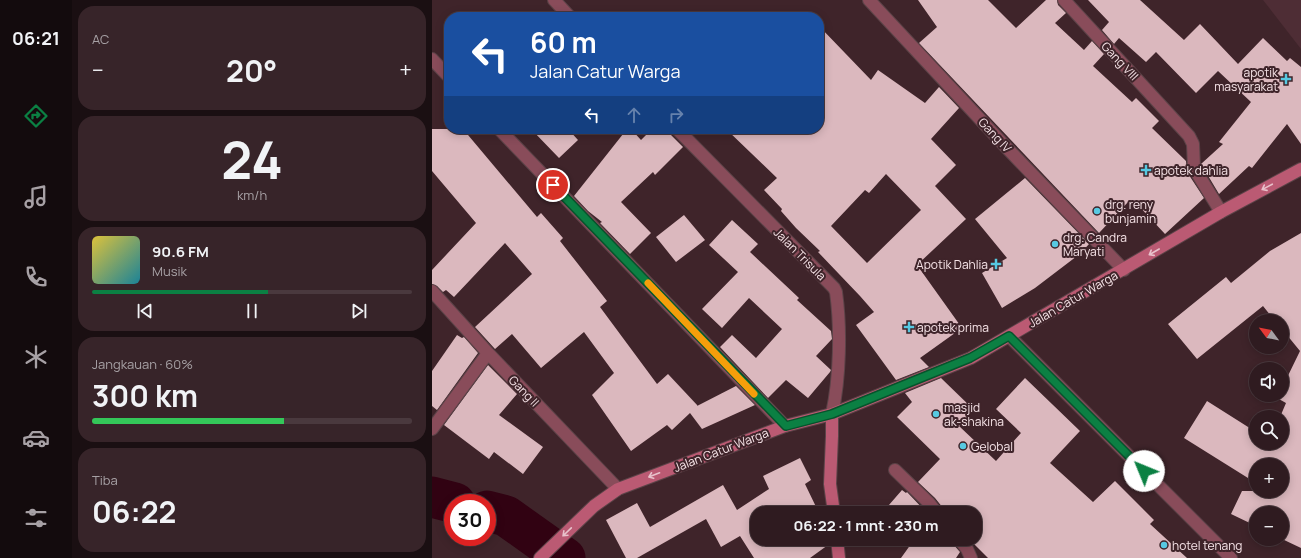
<!DOCTYPE html>
<html lang="id">
<meta charset="utf-8">
<style>
body{margin:0;font-family:Manrope,sans-serif;background:#372429;color:#f1f3f6;height:100vh;display:flex;flex-direction:column;font-size:15px;white-space:nowrap}
*{box-sizing:border-box;margin:0}
p{font-size:13px;color:#a7a1a5}
.icon{flex:none;width:22px;height:22px;fill:none;stroke:currentColor;stroke-width:2;stroke-linecap:round;stroke-linejoin:round}
.map{position:relative;flex:1;overflow:hidden}
.drawer{display:flex;flex-direction:column;gap:6px;padding:6px;background:#1a0f12;width:360px}
.drawer>*{flex:none}
.banner{position:absolute;left:12px;top:12px;width:380px;height:122px;border-radius:16px;box-shadow:0 2px 10px #0003,0 0 0 1px #4a393e;background:#1a4fa0;color:#fff;overflow:hidden}
.needle{width:26px;rotate:302deg}
.buttons{position:absolute;left:817px;top:314px;display:grid;gap:8px}
.buttons a{display:grid;place-items:center;width:40px;height:40px;border-radius:50%;background:#2f1b20;box-shadow:0 2px 10px #0003,0 0 0 1px #4a393e;font-size:20px}
.speed{position:absolute;left:12px;top:494px;display:flex;gap:8px;font-size:20px;font-weight:700;text-align:center}
.speed>*{display:grid;place-content:center;width:52px;height:52px;border-radius:50%;background:#2f1b20;box-shadow:0 2px 10px #0003,0 0 0 1px #4a393e;line-height:1}
.speed .limit{border:6px solid #d22;background:#fff;color:#111}
.pin{position:absolute;display:grid;place-items:center;width:34px;height:34px;color:#fff;margin:-17px;border:2px solid #fff;border-radius:50%;box-shadow:0 1px 4px #0007}
.me{position:absolute;width:44px;margin:-22px;rotate:315deg;stroke-linejoin:round;filter:drop-shadow(0 0 3px #0008)}
.turn{display:flex;align-items:center;gap:14px;height:84px;padding:0 20px;font-size:18px}
.turn .icon{width:52px;height:52px;stroke-width:2.5}
.turn b{display:block;font-size:28px;line-height:34px}
.lanes{display:flex;align-items:center;height:38px;padding:0 20px;background:#0003;justify-content:center;gap:20px;direction:ltr}
.lanes .off{opacity:.35}
.big{font-size:30px;font-weight:700;line-height:1.1}
.drawer .widget{flex:1;display:flex;flex-direction:column;justify-content:center;gap:6px;min-width:0;padding:0 14px;border-radius:16px;background:#372429}
.drawer .dial{align-items:center;gap:0}
.dial b{font-size:52px;line-height:1}
.song{display:flex;align-items:center;gap:12px}
.cover{width:48px;height:48px;border-radius:6px;background:linear-gradient(135deg,hsl(50 70% 55%),hsl(190 70% 35%))}
.played{height:4px;border-radius:2px;background:linear-gradient(90deg,#0b8043 55%,#4a393e 55%)}
.keys{display:flex;justify-content:space-around;direction:ltr}
.heat{display:flex;justify-content:space-between;align-items:center;font-size:22px;direction:ltr}
.charge{height:6px;border-radius:3px;background:linear-gradient(90deg,#34c759 60%,#4a393e 0)}
.trip{position:absolute;left:318px;top:506px;width:232px;height:40px;border-radius:16px;background:#2f1b20;box-shadow:0 2px 10px #0003,0 0 0 1px #4a393e;font-weight:700;line-height:40px;text-align:center}
main{display:flex;flex:1;min-height:0}
.dock{display:flex;flex-direction:column;width:72px;justify-content:space-around;align-items:center;background:#130b0d;color:#a7a1a5}
.dock .icon{width:28px;height:28px}
.dock .current{color:#0b8043}
.dock b{font-size:18px;color:#f1f3f6}
.map>svg:first-child{display:block}
</style>
<main>
<nav class="dock">
<b>06:21</b>
<svg class="icon current" aria-label="directions" viewBox="0 0 24 24"><path d="M12 3l9 9-9 9-9-9zM9 14v-3h6M13 9l2 2-2 2"/></svg>
<svg class="icon" aria-label="music" viewBox="0 0 24 24"><path d="M9 18V5l10-2v13"/><circle cx="6" cy="18" r="3"/><circle cx="16" cy="16" r="3"/></svg>
<svg class="icon" aria-label="phone" viewBox="0 0 24 24"><path d="M5 4h4l2 5-3 2q2 4 5 5l2-3 5 2v4C11 20 4 13 5 4z"/></svg>
<svg class="icon" aria-label="climate" viewBox="0 0 24 24"><path d="M12 3v18M4 7l16 10M4 17L20 7"/></svg>
<svg class="icon" aria-label="car" viewBox="0 0 24 24"><path d="M5 17H2v-5l4-1 3-4h7l3 4 3 1v5h-3M9 17h6M6 11h13"/><circle cx="7" cy="17" r="2"/><circle cx="17" cy="17" r="2"/></svg>
<svg class="icon" aria-label="filters" viewBox="0 0 24 24"><path d="M4 7h16M4 17h16"/><circle cx="9" cy="7" r="2"/><circle cx="15" cy="17" r="2"/></svg>
</nav>
<section class="drawer">
<div class="widget"><p>AC</p>
<div class="heat"><a>−</a><b class="big">20°</b><a>+</a></div>
</div>
<div class="widget dial"><b>24</b><p>km/h</p></div>
<div class="widget">
<div class="song"><i class="cover"></i><div><b>90.6 FM</b><p>Musik</p></div></div>
<div class="played"></div>
<div class="keys"><svg class="icon" aria-label="previous" viewBox="0 0 24 24"><path d="M18 5L8 12l10 7zM5 5v14"/></svg><svg class="icon" aria-label="pause" viewBox="0 0 24 24"><path d="M8 5v14M16 5v14"/></svg><svg class="icon" aria-label="next" viewBox="0 0 24 24"><path d="M6 5l10 7-10 7zM19 5v14"/></svg></div>
</div>
<div class="widget"><p>Jangkauan · 60%</p><b class="big">300 km</b><div class="charge"></div></div>
<div class="widget"><p>Tiba</p><b class="big">06:22</b></div>
</section>
<div class="map">
<svg width="869" height="558" viewBox="0 0 869 558">
<rect width="100%" height="100%" fill="#3f242a"/>
<!-- built -->
<path fill="#4e2d35" d="M831,0H869V49Z"/>
<g fill="none" stroke-linecap="round" stroke-linejoin="round">
<!-- river -->
<path stroke="#310212" stroke-width="41" d="M0,497L23,503
M55,511L74,516L133,558"/>
</g>
<!-- building -->
<path fill="#dbb8be" fill-rule="evenodd" d="M486,0H556L584,28L614,0H625L626,5L634,13L623,23L652,50L660,41L672,54L661,66L700,102L704,98L727,121L720,128L754,161L755,172L772,198L733,234L705,204L703,206L697,201L667,233L487,43L505,27Z
M656,0H708L752,40L768,24L806,64L831,38L855,61L858,58L869,67V144L855,124L820,168L817,166L787,194L769,164L791,144L787,142L819,102L786,71L764,93L724,52L714,62L687,38L682,44L670,30L677,22Z
M387,26L439,80L446,70L493,103L507,87L527,108L499,139L524,165L503,186L534,219L485,265L530,328L488,358L497,367L464,380L424,325L442,312L428,296L386,252L388,251L364,228L349,211L350,209L332,190L345,178L294,129H387ZM454,174L489,210L435,263L399,226L433,190L437,193Z
M0,129H31L105,217L109,213L131,238L128,241L175,301L168,307L225,384L236,374L266,406H265L304,386L323,405L270,429L258,413L240,430L235,425L199,451L160,395L182,373L152,332L109,368L80,334L63,349L43,327L100,274L73,243L22,297L14,290L11,292L5,286L0,284V270L44,223L0,171Z
M99,129H136L146,140L127,158Z
M195,129H199L209,140L220,129H233L251,147L223,175L221,172L189,202L219,233L198,254L168,223L170,222L156,211L142,196Z
M593,178L657,244L649,253L603,288L570,308L550,273L575,258L543,219Z
M252,215L273,240L244,262L224,237Z
M300,220L326,244L318,252L367,298L365,300L399,331L400,339L384,356L399,370L398,372L376,398L354,380L336,398L288,347L300,335L324,358L350,329L317,298L290,328L270,309L306,272L277,245Z
M869,233V548L850,539V513H824V526L799,514L810,491H850V465H824V483L752,438L775,401L824,432V443H850V417H848L854,403L845,398L847,395H850V388L868,351L850,329V321H843L831,306L765,359L736,324L794,277L799,283L838,251Z
M25,335L30,338L32,337L46,353L5,410L0,406V371Z
M56,365L85,394L67,415L111,447L91,474L62,452L57,459L12,425Z
M509,378L542,410L527,426L564,461L589,433L564,409L593,378L648,431L618,463L661,502L683,481L722,520L718,524L755,558H556L537,539H543V513H512L511,508L503,498L486,482L508,459L465,417L480,402L473,393Z
M368,458L379,480L373,484L387,513H325V539H392L396,545L378,558H322L308,536L289,547L274,519L205,558H194L174,520L205,503L218,527L291,485L305,510L337,489L331,476Z
M470,490L474,493L475,492L495,513H450Z
M473,539H520L521,544L528,552L524,558H469L479,544Z"/>
<g fill="none" stroke-linecap="round" stroke-linejoin="round">
<!-- street casing -->
<g stroke="#5c4348" stroke-width="14">
<path id="street" d="M122,0L138,17
M437,0L573,146L692,270
M632,0L757,136L761,144L762,168L789,212
M0,59L17,77
M67,129L353,426
M245,129L402,288L404,292C409,328 408,378 400,414
M0,291L56,353L186,489
M577,336L799,558
M0,429L56,353
M463,470L497,503L505,513
M527,539L535,549L539,558"/>
</g>
<!-- secondary casing -->
<g stroke="#5c4348" stroke-width="14">
<path id="secondary" d="M400,414V436L398,484L402,513
M405,539L407,558
M108,558L162,506L186,489L353,426L400,414L539,358L789,212L869,169"/>
</g>
<!-- street -->
<use href="#street" stroke="#894c5a" stroke-width="12"/>
<!-- secondary -->
<use href="#secondary" stroke="#bb5a73" stroke-width="12"/>
</g>
<!-- one-way arrows -->
<defs><path id="oneway-shaft" d="M-6 0H5M1.5-3L5.5 0L1.5 3" fill="none" stroke-width="1.6" stroke-linecap="round" stroke-linejoin="round"/></defs>
<g stroke="#e8c2cb">
<use href="#oneway-shaft" transform="translate(835 187) rotate(152)"/>
<use href="#oneway-shaft" transform="translate(722 252) rotate(150)"/>
<use href="#oneway-shaft" transform="translate(222 475) rotate(159)"/>
<use href="#oneway-shaft" transform="translate(135 532) rotate(136)"/>
</g>
<g fill="none" stroke-linecap="round" stroke-linejoin="round">
<!-- route casing -->
<g stroke="#07532c" stroke-width="10">
<path id="route" d="M121,185L354,426L400,414L538,358L577,336L712,471"/>
</g>
<!-- route -->
<use href="#route" stroke="#0b8043" stroke-width="7"/>
<!-- slow -->
<path stroke="#f59e0b" stroke-width="7" d="M216,283L322,394"/>
</g>
<!-- markers -->
<g fill="#57c9e2" stroke="#3f242a" stroke-width="1.5">
<path d="M852 73h4v4h4v4h-4v4h-4v-4h-4v-4h4z"/>
<path d="M712 164h4v4h4v4h-4v4h-4v-4h-4v-4h4z"/>
<circle cx="665" cy="211" r="4"/>
<circle cx="623" cy="244" r="4"/>
<path d="M562 258h4v4h4v4h-4v4h-4v-4h-4v-4h4z"/>
<path d="M475 321h4v4h4v4h-4v4h-4v-4h-4v-4h4z"/>
<circle cx="504" cy="414" r="4"/>
<circle cx="531" cy="446" r="4"/>
<circle cx="732" cy="545" r="4"/>
</g>
<g text-anchor="middle" dominant-baseline="central" stroke-width="4" stroke-linejoin="round" paint-order="stroke">
<!-- street labels -->
<g font-size="12" fill="#f7e4e8" stroke="#3f242a">
<text transform="translate(688 61) rotate(47)">Gang VIII</text>
<text transform="translate(563 135) rotate(47)">Gang IV</text>
<text transform="translate(368 254) rotate(45)">Jalan Trisula</text>
<text transform="translate(641 299) rotate(-30)">Jalan Catur Warga</text>
<text transform="translate(92 391) rotate(46)">Gang II</text>
<text transform="translate(289 450) rotate(-21)">Jalan Catur Warga</text>
</g>
<!-- poi labels -->
<g font-size="12" fill="#f7e4e8" stroke="#3f242a" text-anchor="start">
<text x="846" y="72" text-anchor="end">apotik<tspan x="846" dy="14">masyarakat</tspan></text>
<text x="722" y="170">apotek dahlia</text>
<text x="673" y="204">drg. reny<tspan x="673" dy="14">bunjamin</tspan></text>
<text x="631" y="237">drg. Candra<tspan x="631" dy="14">Maryati</tspan></text>
<text x="556" y="264" text-anchor="end">Apotik Dahlia</text>
<text x="485" y="327">apotek prima</text>
<text x="512" y="407">masjid<tspan x="512" dy="14">ak-shakina</tspan></text>
<text x="539" y="446">Gelobal</text>
<text x="740" y="545">hotel tenang</text>
</g>
</g>
</svg>
<div class="buttons">
<a><svg class="needle" viewBox="-14 -14 28 28"><path d="M0-13l5 13h-10z" fill="#e53935"/><path d="M0 13l5-13h-10z" fill="#a7a1a5"/></svg></a>
<a><svg class="icon" aria-label="sound" viewBox="0 0 24 24"><path d="M4 9h4l5-4v14l-5-4H4zM17 9q2 3 0 6"/></svg></a>
<a><svg class="icon" aria-label="search" viewBox="0 0 24 24"><circle cx="10" cy="10" r="6"/><path d="M15 15l6 6"/></svg></a>
<a>+</a>
<a>−</a>
</div>
<div class="speed"><div class="limit">30</div></div>
<div class="pin" style="left:121px;top:185px;background:#d93025"><svg class="icon" aria-label="arrive" viewBox="0 0 24 24"><path d="M6 21V4h12l-3 4 3 4H6"/></svg></div>
<svg class="me" style="left:712px;top:471px" viewBox="-20 -20 40 40"><circle r="19" fill="#fff"/><path d="M0-13L10 11 0 6-10 11z" fill="#0b8043"/></svg>
<div class="trip">06:22 · 1 mnt · 230 m</div>
<div class="banner">
<div class="turn"><svg class="icon" aria-label="left" viewBox="0 0 24 24"><path d="M17 20v-9H6M10 6l-5 5 5 5"/></svg><div><b>60 m</b>Jalan Catur Warga</div></div>
<div class="lanes"><svg class="icon" aria-label="left" viewBox="0 0 24 24"><path d="M17 20v-9H6M10 6l-5 5 5 5"/></svg><svg class="icon off" aria-label="ahead" viewBox="0 0 24 24"><path d="M12 20V5M6 11l6-6 6 6"/></svg><svg class="icon off" aria-label="right" viewBox="0 0 24 24"><path d="M7 20v-9h11M14 6l5 5-5 5"/></svg></div>
</div>
</div>
</main>
